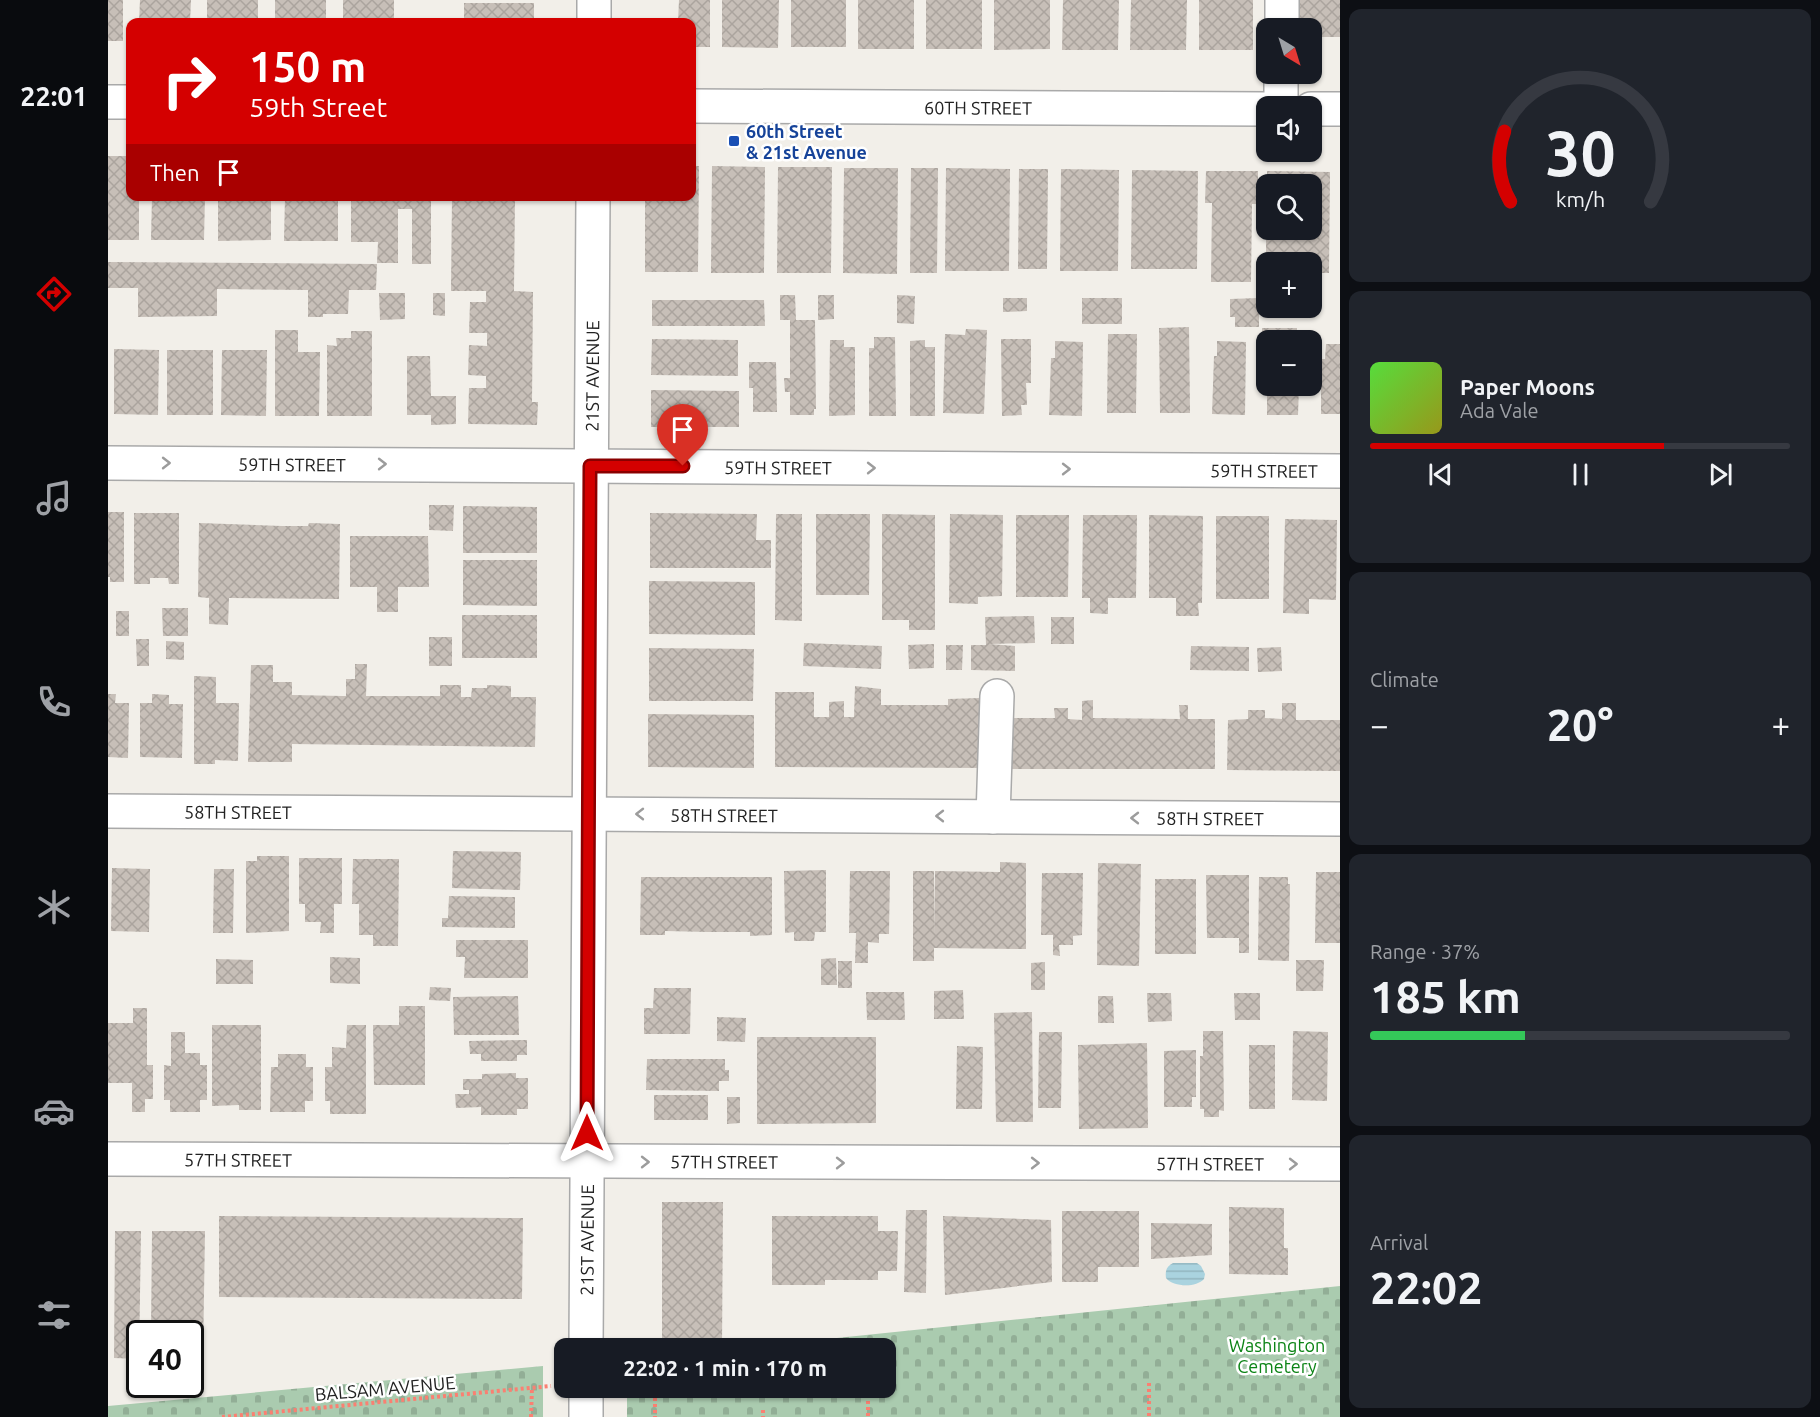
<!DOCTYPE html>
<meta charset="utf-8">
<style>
body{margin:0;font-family:Ubuntu,sans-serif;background:#20242c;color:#f1f3f6;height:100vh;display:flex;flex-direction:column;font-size:22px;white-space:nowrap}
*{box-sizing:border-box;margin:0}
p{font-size:20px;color:#9ea1a6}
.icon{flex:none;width:33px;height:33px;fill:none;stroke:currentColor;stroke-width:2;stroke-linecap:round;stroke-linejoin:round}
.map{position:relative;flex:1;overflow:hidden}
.details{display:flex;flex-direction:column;gap:9px;padding:9px;background:#0d0f14;width:480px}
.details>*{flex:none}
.top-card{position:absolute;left:18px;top:18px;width:570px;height:183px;border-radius:12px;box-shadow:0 2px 4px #0004;background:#d40000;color:#fff;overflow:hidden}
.needle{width:39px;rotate:142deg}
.tools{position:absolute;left:1148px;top:18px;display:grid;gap:12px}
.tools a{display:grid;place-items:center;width:66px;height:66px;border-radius:12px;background:#171b24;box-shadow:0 2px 4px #0004;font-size:30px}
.speed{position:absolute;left:18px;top:1320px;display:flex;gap:12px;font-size:30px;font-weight:700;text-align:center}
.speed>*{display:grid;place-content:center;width:78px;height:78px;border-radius:50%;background:#171b24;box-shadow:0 2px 4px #0004;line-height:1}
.speed .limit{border:3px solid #111;border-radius:9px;background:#fff;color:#111}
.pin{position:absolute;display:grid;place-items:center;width:51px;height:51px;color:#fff;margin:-62px -26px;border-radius:50% 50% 50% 0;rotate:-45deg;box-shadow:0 0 6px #0007}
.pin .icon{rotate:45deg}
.me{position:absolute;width:66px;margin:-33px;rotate:0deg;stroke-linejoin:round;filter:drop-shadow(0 0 4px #0008)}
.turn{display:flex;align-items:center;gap:21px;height:126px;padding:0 24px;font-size:27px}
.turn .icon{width:78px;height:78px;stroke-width:2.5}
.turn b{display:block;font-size:42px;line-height:51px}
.then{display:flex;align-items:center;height:57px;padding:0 24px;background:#0003;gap:12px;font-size:22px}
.big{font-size:45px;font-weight:600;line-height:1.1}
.details .card{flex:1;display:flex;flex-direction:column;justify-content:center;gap:9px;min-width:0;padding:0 21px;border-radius:12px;background:#20242c}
.details .dial{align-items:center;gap:0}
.dial svg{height:156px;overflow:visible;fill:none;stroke:#363941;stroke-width:7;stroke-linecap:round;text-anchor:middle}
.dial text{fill:#f1f3f6;stroke:none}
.song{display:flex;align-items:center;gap:18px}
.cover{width:72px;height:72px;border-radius:9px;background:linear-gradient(135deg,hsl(110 70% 55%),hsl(60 70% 35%))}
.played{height:6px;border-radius:3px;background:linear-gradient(90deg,#d40000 70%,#363941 70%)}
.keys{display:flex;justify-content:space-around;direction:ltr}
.heat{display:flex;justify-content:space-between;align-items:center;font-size:33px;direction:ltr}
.charge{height:9px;border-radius:4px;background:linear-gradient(90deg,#34c759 37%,#363941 0)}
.trip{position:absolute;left:446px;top:1338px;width:342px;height:60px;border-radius:12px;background:#171b24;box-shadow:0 2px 4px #0004;font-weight:600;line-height:60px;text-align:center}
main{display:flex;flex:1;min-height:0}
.tab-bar{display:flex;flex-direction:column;width:108px;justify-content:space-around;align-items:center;background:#090b0e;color:#9ea1a6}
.tab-bar .icon{width:42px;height:42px}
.tab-bar .active{color:#d40000}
.tab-bar b{font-size:27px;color:#f1f3f6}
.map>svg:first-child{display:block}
</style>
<main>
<nav class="tab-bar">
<b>22:01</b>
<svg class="icon active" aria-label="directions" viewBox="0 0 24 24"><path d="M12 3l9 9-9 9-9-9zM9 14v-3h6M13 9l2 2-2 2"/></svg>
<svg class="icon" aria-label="music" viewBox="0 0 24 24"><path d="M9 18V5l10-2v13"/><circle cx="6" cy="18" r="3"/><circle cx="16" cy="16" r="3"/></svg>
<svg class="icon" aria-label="phone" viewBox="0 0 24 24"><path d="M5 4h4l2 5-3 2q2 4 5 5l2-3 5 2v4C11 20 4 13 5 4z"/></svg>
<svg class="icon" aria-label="climate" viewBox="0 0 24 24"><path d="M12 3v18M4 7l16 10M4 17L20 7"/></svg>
<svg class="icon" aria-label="car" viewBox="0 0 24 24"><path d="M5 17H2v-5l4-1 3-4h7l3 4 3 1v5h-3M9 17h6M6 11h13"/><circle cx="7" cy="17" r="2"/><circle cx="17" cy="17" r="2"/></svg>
<svg class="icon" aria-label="filters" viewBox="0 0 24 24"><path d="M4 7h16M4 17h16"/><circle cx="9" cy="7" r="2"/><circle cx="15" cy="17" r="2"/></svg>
</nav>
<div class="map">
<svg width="1232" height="1417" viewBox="0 0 1232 1417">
<defs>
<pattern id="cemetery-stones" width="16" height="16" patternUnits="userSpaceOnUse" patternTransform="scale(1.5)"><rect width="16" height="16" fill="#aacbaf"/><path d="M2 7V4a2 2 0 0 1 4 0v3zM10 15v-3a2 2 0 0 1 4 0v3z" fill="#92ae96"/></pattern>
<pattern id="water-rules" width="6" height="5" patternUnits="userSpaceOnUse" patternTransform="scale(1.5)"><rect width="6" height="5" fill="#aad3df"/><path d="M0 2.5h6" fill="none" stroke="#92b5bf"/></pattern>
<pattern id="building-cross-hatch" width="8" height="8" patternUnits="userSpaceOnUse" patternTransform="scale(1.5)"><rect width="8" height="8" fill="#c7bfb8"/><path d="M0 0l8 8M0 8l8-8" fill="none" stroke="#aba49e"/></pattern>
</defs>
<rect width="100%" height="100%" fill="#f2efe9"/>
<!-- cemetery -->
<path fill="url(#cemetery-stones)" d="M1232,1286V1417H519V1388H777V1348H632Z
M435,1366V1417H0V1406Z"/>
<!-- water -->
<path fill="url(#water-rules)" d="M1065,1263H1089L1093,1266L1097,1274L1096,1279C1088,1288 1065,1287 1058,1278C1057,1270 1059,1266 1065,1263Z"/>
<!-- building -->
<path fill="url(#building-cross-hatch)" d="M0,0H15V41H0Z
M32,0H83L82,22H31Z
M99,0H150V22H99Z
M167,0H218V22H167Z
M235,0H286V22H235Z
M571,0H602V47H584V22H570Z
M614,0H671L670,48L614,47Z
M683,0H738V47H683Z
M750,0H806V49H750Z
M818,0H874V49H818Z
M886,0H942V49L886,50Z
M955,0H1011L1010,50H954Z
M1023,0H1079L1078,50H1022Z
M1091,0H1145V50H1091Z
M1182,0H1232V37H1203V28H1182Z
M356,3H426V22H356Z
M0,156H22V196H31V240H0Z
M584,166H591L590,272H537V196H584Z
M604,166L657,167L656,273H603Z
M670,167H724L723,273H669Z
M736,168H790L789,274L735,273Z
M803,168H830L829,273H802Z
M838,168L902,169L901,271H837Z
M911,169H940L939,269H910Z
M953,169L1011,170L1010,271H952Z
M1024,170L1090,171L1089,269H1023Z
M1098,171H1150V204H1144L1143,282H1103L1104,203H1097Z
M1159,171L1222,172L1221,273H1203V262H1158V230H1203V184H1159Z
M44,196H97L96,240H43Z
M110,196H163V240L110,241Z
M177,196H230V241H176Z
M243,196H323V264H304V209H290V263H269L270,242H243Z
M344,196H407L406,291L425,292L424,402H430L429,425L360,424L361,388H378V376L360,375L361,345L379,346V333H361L362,302H378V291H343Z
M0,262L269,264L268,290H241L240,314H215V317H200V290L109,289V316L30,317V288H0Z
M271,293H297V319L272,320Z
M325,293H337V316L325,315Z
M672,295H687L688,320H707L708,409H706V415H682V392H677L676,378H682V320H672Z
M710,295H726V319L710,320Z
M789,295L807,296L806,324L789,323Z
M895,298H919V311L895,312Z
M974,298H1014V324H974Z
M1151,298V327H1127V317H1122V299Z
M544,300H656L657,326H544Z
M1081,327L1082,413H1052L1051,328Z
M1154,328H1189V336H1203V340H1158V354H1154Z
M858,329L879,330L876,414L835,413L837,334L857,335Z
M167,330H190V352H212L211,416H167Z
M243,331H264V416H219V345L229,346L228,338H243Z
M1000,334H1029L1028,413H999Z
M766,337H787L788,416H761V348H766Z
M544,339L630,340V376L543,375Z
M893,339H923V383H918L919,405H913L914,415L894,416Z
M722,340H736V347H747V415L721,416Z
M817,340V347H827V416H802V341Z
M947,341L975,342L974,416L941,415L943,358H947Z
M1109,341L1138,342L1137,415L1104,414L1106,356H1109Z
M1218,344H1232V414H1213V359H1217Z
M6,349L51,350L50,415L6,414Z
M59,350H105V415H59Z
M114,350H159L158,416L113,415Z
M299,356H322L323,396H348V424L323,425V415H299Z
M641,362H668L669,412H645V388H641Z
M1159,386H1191L1190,415H1159Z
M543,390L631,391V427H543Z
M321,505H346L345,531L321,530Z
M355,506L429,507V553H355Z
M0,512H16V582H2V577H0Z
M26,513H71V584H61L60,578H42V584H26Z
M542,513L649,514L648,540H663V568H542Z
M668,514H694V621L667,620Z
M708,514H762L761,595H708Z
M774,514L827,515V630H801V620H774Z
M842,514L895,515L894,596L870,597V604L841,603Z
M908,515H961L960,597H908Z
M975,515H1029L1028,598H1000V614L982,613V598H974Z
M1041,515L1095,516L1094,603H1090L1091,616H1068V598H1041Z
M1108,516H1161V599H1108Z
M1177,519L1229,520L1228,600L1201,599V614L1175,613Z
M91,523L174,526H200L201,523L232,524L231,599L121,598L120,625L101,624V598L90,597Z
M242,536H320L321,587H290V612H269V587H242Z
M355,560H429V606L355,605Z
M541,581L647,582V635L541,634Z
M54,608H80V636H55Z
M8,611H21V636H8Z
M354,615H429V658H354Z
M926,616L927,643L881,644L907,646V671L863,670V645H878L877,617Z
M943,617H966V644H943Z
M321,637H344V666H321Z
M28,639H41V666H29Z
M58,641L76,642V660L58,659Z
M696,643L774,646L773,669L695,666Z
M826,644V668L801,669L800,645Z
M838,645H855L854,670H838Z
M1083,646L1141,647V671L1082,670Z
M1173,647L1174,671L1150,672L1149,648Z
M541,648L646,649L645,701H541Z
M247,664H259L258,696H332V685H353V697H363L364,688H379V685L403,686V697H428L427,747L184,744V762H140L143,665H165V682H184V695L235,696H238V679H247Z
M86,676L108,677V703H131L130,761L107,760V764H86Z
M747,686L773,689V705H840V699L872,698V718L878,768L667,767V692H706V717H721V702L736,701V717H746Z
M0,694H8L7,703H21L20,758L0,757Z
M44,694L61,695V704H75L74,758L32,757V703H44Z
M985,700V718L1072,719L1071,705H1080V719H1107V769H895V718H947L946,708H960V719L974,720V701Z
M1174,703H1188V720H1232V771L1119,770L1120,720L1140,719V710H1157V718L1174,719Z
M540,714L646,715V768L540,767Z
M345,851L413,852L412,890L344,888Z
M149,856H181V931L138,933V861H149Z
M191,858H234V904H226V933H212L213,922H197V904H191Z
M245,859H291L290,946H265V935H251V904H244Z
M892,862L918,863V949L826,948V961H805V871H826L827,935V871L892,872Z
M990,863L1033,864L1031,966L989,965Z
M4,868L42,869L41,932L3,931Z
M106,869H126L125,933H105Z
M718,870V932H707L706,941H686V932L677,933L676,871Z
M742,871H782L781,934H771V943L760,942V963H747L748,933H741Z
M1208,872H1232V943H1207Z
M934,873H975L974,935L965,936V945H951L952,956L945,955V935H933Z
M1098,875H1141V953H1131V938H1099Z
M533,877H664V935L642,936V932H600L557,931V935H532Z
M1151,877H1180V884H1182L1181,961L1150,960Z
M1047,879H1088V954H1047Z
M341,896L407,897V928L334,927V918H340Z
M348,940H420V978H356L357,957H348Z
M222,957L252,958V984L222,983Z
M728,958L729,985H713V959Z
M108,959L145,960V984H108Z
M1188,960H1216L1215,991H1188Z
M730,961H744V988H730Z
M937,962V990H923V963Z
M322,987L343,988L342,1001L321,1000Z
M546,988H583L582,1034H536V1008H545Z
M855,990L856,1019H826V991Z
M758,992H796L797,1020H759Z
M1039,993H1063L1064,1021L1040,1022Z
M1126,993H1152V1020H1127Z
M410,996L411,1035H346L345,997Z
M990,996H1005L1006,1023H990Z
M291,1006H317V1085H266L265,1025H291Z
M25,1008H39V1065H45V1099H37V1112H24V1083H0V1023H25Z
M924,1012L925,1122H888L886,1013Z
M609,1017L638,1018L637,1042L609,1041Z
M104,1025H153V1110H131V1105L104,1106Z
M239,1025H258V1114H222V1101H217V1067H224V1047L238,1048Z
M1095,1031H1115L1116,1111L1111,1110V1117H1096V1109H1092V1056H1095Z
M1185,1031L1220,1032L1219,1101L1184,1100Z
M63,1032H77V1053H92V1065H99V1100H92V1112H62V1100H56V1065L63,1066Z
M931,1032H954L953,1108H930Z
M649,1037H768V1123L649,1124Z
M419,1040V1055H409V1061H373V1054H362L361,1041Z
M1039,1043L1040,1128L971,1129L970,1045Z
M1141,1045H1167V1109H1141Z
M849,1046L875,1047L874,1109H848Z
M1088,1050V1097H1084V1107H1056V1051Z
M170,1054H198V1067H205V1101H197V1112H162L163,1067H170Z
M539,1059H617V1070H621V1081H611V1091L538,1090Z
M408,1073V1078H420V1109H409V1115H373V1107L348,1108L347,1094H361V1090H355V1079H374V1074Z
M546,1095H600V1120H546Z
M619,1097H632V1123L619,1124Z
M554,1202H615L614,1348H543V1339H554Z
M1121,1207L1176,1208V1248H1180V1275L1121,1274Z
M798,1210H819L818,1293L796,1292Z
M954,1211H1031V1267H990V1282H954Z
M111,1216L415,1218L414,1299L111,1297Z
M664,1216H770V1231H790L789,1271H770V1280H717V1285H664Z
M835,1216L943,1220L944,1282L837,1295Z
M1043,1223L1104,1224V1255L1043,1259Z
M7,1231H33L31,1359L6,1358Z
M44,1231H97L95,1359H82V1334H43Z"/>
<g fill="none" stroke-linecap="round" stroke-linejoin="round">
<!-- minor casing -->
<g stroke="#a9a9a9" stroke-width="36">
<g id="minor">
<path d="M486,22V0"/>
<path d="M1174,28V0"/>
<path d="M0,102H22"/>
<path id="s1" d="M584,106L1158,109"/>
<path d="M1173,106V74"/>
<path d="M1203,109H1232"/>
<path id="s2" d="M0,463L1232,471"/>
<path id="s3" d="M0,811L1232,819"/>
<path d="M885,817L889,696"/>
<path id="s4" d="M0,1159L1232,1164"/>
<path id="s5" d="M478,1348L485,196"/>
<path d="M478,1388V1417"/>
</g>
</g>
<!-- path -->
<path stroke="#fa8072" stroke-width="4" stroke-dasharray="3 3" stroke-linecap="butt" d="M1041,1383V1417
M547,1398V1417
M760,1401V1417
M655,1410V1417
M114,1417L443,1386
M423,1417L424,1387"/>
<!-- minor -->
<use href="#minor" stroke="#fff" stroke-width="33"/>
</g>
<!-- one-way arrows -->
<defs><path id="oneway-chevron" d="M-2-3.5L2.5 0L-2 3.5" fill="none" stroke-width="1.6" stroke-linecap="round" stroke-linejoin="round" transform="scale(1.5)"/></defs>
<g stroke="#9c9c9c">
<use href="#oneway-chevron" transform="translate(58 463)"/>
<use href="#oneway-chevron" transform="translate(274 464)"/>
<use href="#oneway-chevron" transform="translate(763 468)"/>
<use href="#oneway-chevron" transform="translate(958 469)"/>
<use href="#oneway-chevron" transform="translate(532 814) rotate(180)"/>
<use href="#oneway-chevron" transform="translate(832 816) rotate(-180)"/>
<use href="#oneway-chevron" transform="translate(1027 818) rotate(-180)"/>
<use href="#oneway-chevron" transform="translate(537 1162)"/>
<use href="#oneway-chevron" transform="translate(732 1163)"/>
<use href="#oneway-chevron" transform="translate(927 1163)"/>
<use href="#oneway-chevron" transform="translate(1185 1164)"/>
</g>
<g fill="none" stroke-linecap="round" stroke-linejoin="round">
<!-- route casing -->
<g stroke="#8a0000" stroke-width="15">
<path id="route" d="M479,1133L482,466H575"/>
</g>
<!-- route -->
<use href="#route" stroke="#d40000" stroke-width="10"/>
</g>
<!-- markers -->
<rect fill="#1a4fb4" stroke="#fff" stroke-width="2" x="620" y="135" width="12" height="12" rx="3"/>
<g text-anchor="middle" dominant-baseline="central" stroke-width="5" stroke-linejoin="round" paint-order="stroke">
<!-- street labels -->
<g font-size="18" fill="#222" stroke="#fff">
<text stroke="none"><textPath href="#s1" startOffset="286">60TH STREET</textPath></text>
<text stroke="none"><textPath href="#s5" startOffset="972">21ST AVENUE</textPath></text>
<text stroke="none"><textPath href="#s2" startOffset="184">59TH STREET</textPath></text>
<text stroke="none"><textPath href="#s2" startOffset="670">59TH STREET</textPath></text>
<text stroke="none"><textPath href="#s2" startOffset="1156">59TH STREET</textPath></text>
<text stroke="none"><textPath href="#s3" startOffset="130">58TH STREET</textPath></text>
<text stroke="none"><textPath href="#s3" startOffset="616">58TH STREET</textPath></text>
<text stroke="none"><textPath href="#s3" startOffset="1102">58TH STREET</textPath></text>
<text stroke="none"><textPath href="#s4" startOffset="130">57TH STREET</textPath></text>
<text stroke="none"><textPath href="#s4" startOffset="616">57TH STREET</textPath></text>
<text stroke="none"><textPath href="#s4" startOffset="1102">57TH STREET</textPath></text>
<text stroke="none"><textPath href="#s5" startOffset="108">21ST AVENUE</textPath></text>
<text transform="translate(277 1388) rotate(-5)">BALSAM AVENUE</text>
</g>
<!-- transit labels -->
<g font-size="18" font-weight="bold" fill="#164399" stroke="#fff" text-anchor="start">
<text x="638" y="131">60th Street<tspan x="638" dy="21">&amp; 21st Avenue</tspan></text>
</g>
<!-- park labels -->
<g font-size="18" fill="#0c8416" stroke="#fff">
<text x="1169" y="1345">Washington<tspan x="1169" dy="21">Cemetery</tspan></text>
</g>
</g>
</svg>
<div class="tools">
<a><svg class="needle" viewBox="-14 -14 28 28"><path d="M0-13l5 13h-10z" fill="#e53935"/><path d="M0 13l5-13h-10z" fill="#9ea1a6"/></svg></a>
<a><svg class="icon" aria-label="sound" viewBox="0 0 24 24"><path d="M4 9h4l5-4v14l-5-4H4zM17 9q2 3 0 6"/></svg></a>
<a><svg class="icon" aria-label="search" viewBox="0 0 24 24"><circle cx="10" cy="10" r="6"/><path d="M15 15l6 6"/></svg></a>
<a>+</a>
<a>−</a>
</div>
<div class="speed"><div class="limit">40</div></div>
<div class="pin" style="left:575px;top:466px;background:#d93025"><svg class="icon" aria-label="arrive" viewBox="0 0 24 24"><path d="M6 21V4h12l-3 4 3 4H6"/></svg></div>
<svg class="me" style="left:479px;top:1133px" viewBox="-20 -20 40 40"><path d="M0-17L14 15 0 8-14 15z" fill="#d40000" stroke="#fff" stroke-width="4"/></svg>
<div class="trip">22:02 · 1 min · 170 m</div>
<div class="top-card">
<div class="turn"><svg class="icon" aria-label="right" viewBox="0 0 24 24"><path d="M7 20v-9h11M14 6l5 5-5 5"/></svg><div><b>150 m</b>59th Street</div></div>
<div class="then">Then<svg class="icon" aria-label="arrive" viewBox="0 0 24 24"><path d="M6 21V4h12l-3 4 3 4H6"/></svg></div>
</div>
</div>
<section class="details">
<div class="card dial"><svg viewBox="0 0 100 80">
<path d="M14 69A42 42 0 1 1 86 69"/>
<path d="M14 69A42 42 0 0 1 11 33" stroke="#d40000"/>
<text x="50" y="56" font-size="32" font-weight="700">30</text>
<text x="50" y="72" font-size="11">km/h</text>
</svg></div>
<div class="card">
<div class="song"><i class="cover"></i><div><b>Paper Moons</b><p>Ada Vale</p></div></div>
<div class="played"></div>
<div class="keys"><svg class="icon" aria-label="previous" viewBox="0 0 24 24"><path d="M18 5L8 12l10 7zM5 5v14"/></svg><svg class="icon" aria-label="pause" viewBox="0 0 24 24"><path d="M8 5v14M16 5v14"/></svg><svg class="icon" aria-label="next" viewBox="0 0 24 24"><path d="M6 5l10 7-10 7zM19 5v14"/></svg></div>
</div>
<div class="card"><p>Climate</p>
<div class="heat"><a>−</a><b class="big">20°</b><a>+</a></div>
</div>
<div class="card"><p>Range · 37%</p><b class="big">185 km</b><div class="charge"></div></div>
<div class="card"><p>Arrival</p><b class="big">22:02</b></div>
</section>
</main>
